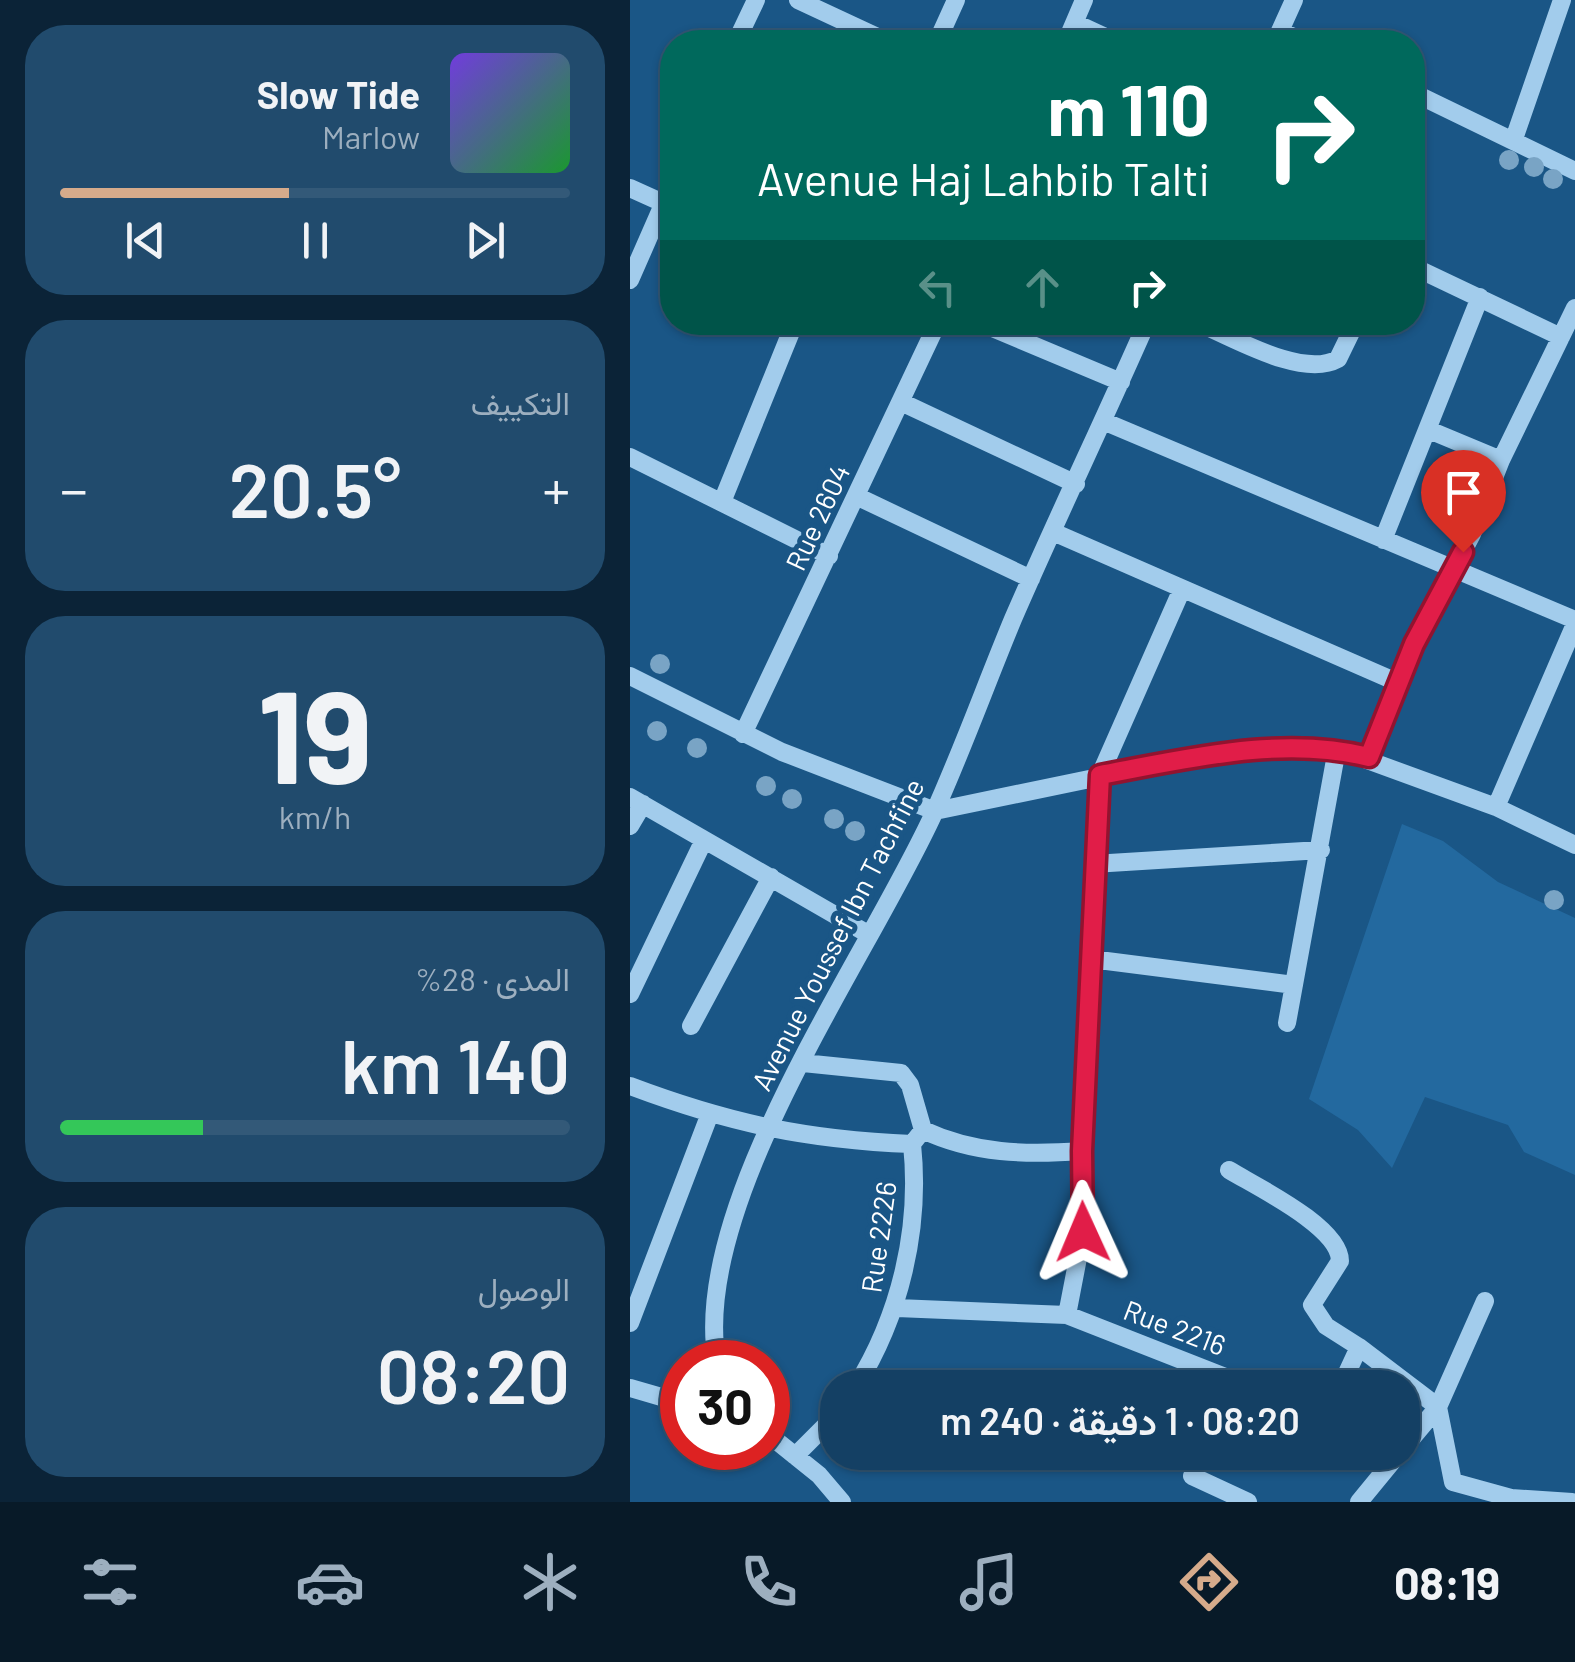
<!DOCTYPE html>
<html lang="ar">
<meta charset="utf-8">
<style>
body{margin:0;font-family:Barlow,Vazirmatn,sans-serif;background:#214b6d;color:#f1f3f6;direction:rtl;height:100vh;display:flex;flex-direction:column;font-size:38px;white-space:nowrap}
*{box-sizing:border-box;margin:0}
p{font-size:32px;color:#9dafbf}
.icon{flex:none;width:55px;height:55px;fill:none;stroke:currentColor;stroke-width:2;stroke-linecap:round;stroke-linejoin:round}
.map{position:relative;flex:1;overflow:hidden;direction:ltr}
.panel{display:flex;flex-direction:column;gap:25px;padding:25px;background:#0b2337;width:630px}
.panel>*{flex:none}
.banner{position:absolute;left:30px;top:30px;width:765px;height:305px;border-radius:40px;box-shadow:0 2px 8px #0004,0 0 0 2px #335978;direction:rtl;background:#00695c;color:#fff;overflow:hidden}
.speed{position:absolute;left:30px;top:1340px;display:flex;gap:20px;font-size:50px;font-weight:700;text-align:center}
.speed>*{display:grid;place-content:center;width:130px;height:130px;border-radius:50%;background:#144064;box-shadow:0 2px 8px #0004,0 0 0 2px #335978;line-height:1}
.speed .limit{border:15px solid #d22;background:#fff;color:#111}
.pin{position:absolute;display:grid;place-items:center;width:85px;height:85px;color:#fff;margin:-102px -42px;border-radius:50% 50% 50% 0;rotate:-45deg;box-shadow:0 0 10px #0007}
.pin .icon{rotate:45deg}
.me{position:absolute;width:110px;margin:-55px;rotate:359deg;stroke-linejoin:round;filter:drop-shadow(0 0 8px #0008)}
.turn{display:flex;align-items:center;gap:35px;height:210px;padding:0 50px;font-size:45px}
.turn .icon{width:130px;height:130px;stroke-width:2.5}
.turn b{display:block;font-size:70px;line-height:85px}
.lanes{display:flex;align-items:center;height:95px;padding:0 50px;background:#0003;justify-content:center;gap:50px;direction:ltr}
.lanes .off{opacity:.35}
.big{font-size:75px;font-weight:600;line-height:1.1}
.panel .widget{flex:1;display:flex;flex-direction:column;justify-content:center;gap:15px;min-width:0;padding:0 35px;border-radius:40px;background:#214b6d}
.panel .dial{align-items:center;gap:0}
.dial b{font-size:130px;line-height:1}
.song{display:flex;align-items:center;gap:30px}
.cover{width:120px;height:120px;border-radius:15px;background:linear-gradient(135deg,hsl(260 70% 55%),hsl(130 70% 35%))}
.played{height:10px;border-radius:5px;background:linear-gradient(90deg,#d6ab8b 45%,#335978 45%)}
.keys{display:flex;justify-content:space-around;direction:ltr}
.heat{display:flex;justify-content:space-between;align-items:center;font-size:55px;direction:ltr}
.charge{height:15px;border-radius:8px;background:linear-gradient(90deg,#34c759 28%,#335978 0)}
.trip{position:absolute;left:190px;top:1370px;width:600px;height:100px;border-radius:40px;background:#144064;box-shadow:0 2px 8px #0004,0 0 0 2px #335978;font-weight:600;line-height:100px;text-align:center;direction:rtl}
.tabs{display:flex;height:160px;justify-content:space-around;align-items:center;background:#081a28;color:#9dafbf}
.tabs .icon{width:70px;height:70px}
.tabs .on{color:#d6ab8b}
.tabs b{font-size:45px;color:#f1f3f6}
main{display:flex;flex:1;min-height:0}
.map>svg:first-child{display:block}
</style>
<main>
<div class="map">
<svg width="945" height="1502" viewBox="0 0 945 1502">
<rect width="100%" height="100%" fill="#1a5686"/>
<!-- green -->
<path fill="#23699f" d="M772,824L813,841L868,882L945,918V1175L894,1152L878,1125L795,1097L762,1168L728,1130L679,1099Z"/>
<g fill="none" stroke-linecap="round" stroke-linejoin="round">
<!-- minor -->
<path stroke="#a2ccec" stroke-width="18" d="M168,0L258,42
M445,23L486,42
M650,31L675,42
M106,42L126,0
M307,42L326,0
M436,42L454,0
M645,42L664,0
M782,92L945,171
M884,139L932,0
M0,188L42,207
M782,266L931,337
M0,280L42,184
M348,322L491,382
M566,322C602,337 672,379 708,359L726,322
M271,402L446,484
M473,421L945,620
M799,430L871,460
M0,457L199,556
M226,496L401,579
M92,502L165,322
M423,532L769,683
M753,540L850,297
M0,676L152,752L305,811L585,753L707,749L866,807L945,845
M113,734L308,322
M739,757L784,644L842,534L871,460L945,308
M0,797L238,934
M866,807L945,624
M0,826L13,804
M463,864L691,850
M461,959L664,985
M0,994L73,842
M657,1023L707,749
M61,1026L141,877
M173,1063L271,1073L280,1085L293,1130C344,1154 396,1155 452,1151
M0,1086C98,1123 177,1140 282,1144L293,1130
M599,1170C627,1187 710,1227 710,1261L682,1305L696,1326L729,1347
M855,1301L808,1407L823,1482L881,1498L942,1502
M267,1308L437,1315L623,1388
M437,1315L453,1232L452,1151L470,775L552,589
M0,1323L79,1116
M87,1362C59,1205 237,959 303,815C332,751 356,684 383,619C426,520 473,422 517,322
M0,1388L52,1403
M225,1388C270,1316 291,1229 282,1144
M710,1388L729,1347L808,1407
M138,1434L189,1475L212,1502
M772,1450L808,1407
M165,1456L208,1413
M562,1476L618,1502
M729,1502L770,1452"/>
</g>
<!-- trees -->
<g fill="#79a4c5">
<circle cx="879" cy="160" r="10"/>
<circle cx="904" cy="167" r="10"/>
<circle cx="923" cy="179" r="10"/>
<circle cx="30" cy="664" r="10"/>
<circle cx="27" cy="731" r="10"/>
<circle cx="67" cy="748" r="10"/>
<circle cx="136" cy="786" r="10"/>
<circle cx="162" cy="799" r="10"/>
<circle cx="204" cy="819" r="10"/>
<circle cx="225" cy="831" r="10"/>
<circle cx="924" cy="900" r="10"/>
</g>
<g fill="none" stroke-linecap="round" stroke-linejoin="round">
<!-- route casing -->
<g stroke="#92132f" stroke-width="25">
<path id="route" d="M453,1232L452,1151L470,775C557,759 652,735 739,757L784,644L833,552"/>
</g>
<!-- route -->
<use href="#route" stroke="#e11d48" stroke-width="18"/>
</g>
<g text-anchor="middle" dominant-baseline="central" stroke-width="10" stroke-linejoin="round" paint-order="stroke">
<!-- street labels -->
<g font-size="28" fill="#fff" stroke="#1a5686">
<text transform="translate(187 517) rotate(-65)">Rue 2604</text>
<text transform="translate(207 934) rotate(-63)">Avenue Youssef Ibn Tachfine</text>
<text transform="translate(248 1237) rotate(-82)">Rue 2226</text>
<text transform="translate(545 1327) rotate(21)">Rue 2216</text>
</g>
</g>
</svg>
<div class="speed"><div class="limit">30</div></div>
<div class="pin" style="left:833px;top:552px;background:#d93025"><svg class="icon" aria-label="arrive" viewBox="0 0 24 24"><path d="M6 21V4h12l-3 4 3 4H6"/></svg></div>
<svg class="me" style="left:453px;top:1232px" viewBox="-20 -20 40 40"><path d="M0-17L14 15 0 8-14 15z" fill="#e11d48" stroke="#fff" stroke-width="4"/></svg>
<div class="trip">08:20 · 1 دقيقة · 240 m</div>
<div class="banner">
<div class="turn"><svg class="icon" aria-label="right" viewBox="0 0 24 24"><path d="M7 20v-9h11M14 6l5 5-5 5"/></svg><div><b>110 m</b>Avenue Haj Lahbib Talti</div></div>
<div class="lanes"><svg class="icon off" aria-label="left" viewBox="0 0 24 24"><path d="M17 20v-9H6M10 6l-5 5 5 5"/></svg><svg class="icon off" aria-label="ahead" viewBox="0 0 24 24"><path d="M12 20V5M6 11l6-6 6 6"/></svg><svg class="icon" aria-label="right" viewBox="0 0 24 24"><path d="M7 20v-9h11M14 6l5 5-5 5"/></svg></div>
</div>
</div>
<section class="panel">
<div class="widget">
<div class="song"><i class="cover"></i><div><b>Slow Tide</b><p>Marlow</p></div></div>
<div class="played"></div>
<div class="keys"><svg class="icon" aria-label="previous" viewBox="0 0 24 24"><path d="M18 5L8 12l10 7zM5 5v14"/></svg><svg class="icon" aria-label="pause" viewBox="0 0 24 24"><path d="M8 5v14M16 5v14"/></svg><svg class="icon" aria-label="next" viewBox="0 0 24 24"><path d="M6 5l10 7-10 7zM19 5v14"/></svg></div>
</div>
<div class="widget"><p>التكييف</p>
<div class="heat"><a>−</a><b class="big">20.5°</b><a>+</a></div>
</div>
<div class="widget dial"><b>19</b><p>km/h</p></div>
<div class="widget"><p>المدى · 28%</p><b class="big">140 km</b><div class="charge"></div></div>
<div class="widget"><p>الوصول</p><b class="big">08:20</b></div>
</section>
</main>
<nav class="tabs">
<b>08:19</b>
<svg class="icon on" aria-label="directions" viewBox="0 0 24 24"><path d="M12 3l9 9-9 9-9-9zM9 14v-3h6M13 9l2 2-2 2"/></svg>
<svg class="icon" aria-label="music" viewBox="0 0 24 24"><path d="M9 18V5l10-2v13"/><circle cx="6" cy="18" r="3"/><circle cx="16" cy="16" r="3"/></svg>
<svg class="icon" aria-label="phone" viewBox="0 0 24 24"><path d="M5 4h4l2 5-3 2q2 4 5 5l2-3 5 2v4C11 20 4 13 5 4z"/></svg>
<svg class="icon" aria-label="climate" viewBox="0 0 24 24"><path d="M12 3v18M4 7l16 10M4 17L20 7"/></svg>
<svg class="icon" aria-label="car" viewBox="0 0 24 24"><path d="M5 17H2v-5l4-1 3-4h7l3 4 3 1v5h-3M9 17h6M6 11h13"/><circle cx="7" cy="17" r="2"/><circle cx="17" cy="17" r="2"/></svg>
<svg class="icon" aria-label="filters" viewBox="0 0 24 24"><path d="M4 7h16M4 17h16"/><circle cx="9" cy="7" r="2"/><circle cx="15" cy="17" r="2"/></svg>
</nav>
